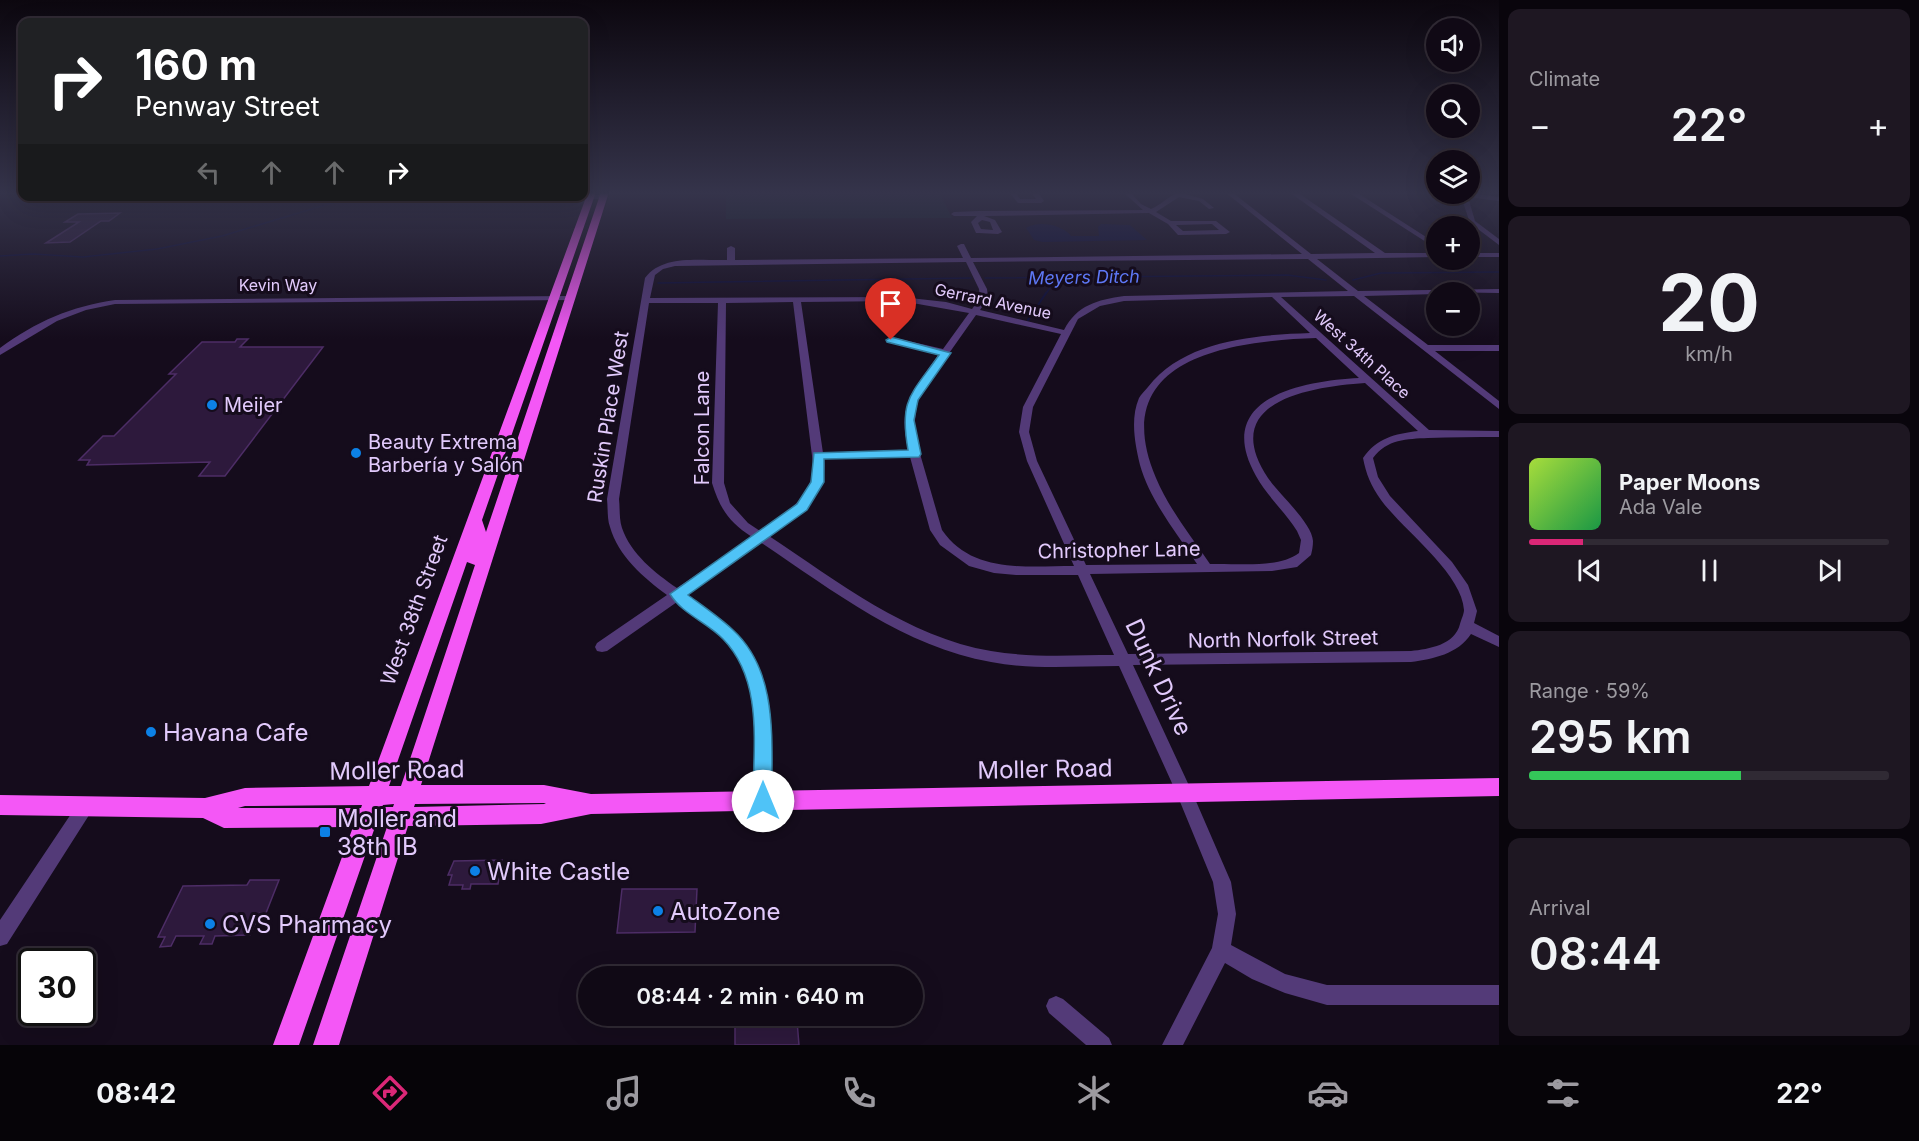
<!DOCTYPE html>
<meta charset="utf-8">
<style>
body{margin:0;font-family:Inter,sans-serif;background:#1e1722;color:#f1f3f6;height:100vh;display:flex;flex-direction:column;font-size:22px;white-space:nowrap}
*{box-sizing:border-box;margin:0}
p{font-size:20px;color:#9c9aa0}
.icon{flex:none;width:33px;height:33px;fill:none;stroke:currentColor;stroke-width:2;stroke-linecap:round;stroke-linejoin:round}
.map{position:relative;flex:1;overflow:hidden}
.side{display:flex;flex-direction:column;gap:9px;padding:9px;background:#09050c;width:420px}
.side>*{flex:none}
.banner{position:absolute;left:18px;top:18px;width:570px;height:183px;border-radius:12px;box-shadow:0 6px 24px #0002,0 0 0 2px #302a34;background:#202124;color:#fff;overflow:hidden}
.controls{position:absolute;left:1426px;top:18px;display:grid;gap:12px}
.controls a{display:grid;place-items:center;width:54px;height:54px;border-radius:50%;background:#100915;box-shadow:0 6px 24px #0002,0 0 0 2px #302a34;font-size:30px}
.speed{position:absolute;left:18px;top:948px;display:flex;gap:12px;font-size:30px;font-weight:700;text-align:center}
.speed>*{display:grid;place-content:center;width:78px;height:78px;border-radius:50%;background:#100915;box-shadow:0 6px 24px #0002,0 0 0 2px #302a34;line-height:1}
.speed .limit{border:3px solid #111;border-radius:9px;background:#fff;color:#111}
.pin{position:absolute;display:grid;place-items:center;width:51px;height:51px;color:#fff;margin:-62px -26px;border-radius:50% 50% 50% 0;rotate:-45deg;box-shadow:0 0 6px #0007}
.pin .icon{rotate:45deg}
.me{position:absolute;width:66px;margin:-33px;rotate:0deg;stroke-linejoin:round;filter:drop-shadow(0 0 4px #0008)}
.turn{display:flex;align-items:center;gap:21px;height:126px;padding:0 18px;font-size:27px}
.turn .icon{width:78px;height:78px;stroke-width:2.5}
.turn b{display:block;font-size:42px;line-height:51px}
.lanes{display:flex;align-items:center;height:57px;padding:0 18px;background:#0003;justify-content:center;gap:30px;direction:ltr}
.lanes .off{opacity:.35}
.big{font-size:45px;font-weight:600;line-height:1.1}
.side .tile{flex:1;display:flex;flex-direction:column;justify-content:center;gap:9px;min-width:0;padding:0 21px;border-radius:12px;background:#1e1722}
.side .dial{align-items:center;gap:0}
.dial b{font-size:78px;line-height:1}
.song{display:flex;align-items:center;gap:18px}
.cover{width:72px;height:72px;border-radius:9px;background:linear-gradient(135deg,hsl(80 70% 55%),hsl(140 70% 35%))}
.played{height:6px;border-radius:3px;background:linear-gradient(90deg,#db2777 15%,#302a34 15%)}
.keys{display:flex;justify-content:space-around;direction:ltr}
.heat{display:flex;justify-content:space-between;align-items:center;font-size:33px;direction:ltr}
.charge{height:9px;border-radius:4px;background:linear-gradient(90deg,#34c759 59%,#302a34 0)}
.trip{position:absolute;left:578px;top:966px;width:345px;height:60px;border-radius:30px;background:#100915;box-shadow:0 6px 24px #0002,0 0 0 2px #302a34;font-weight:600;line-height:60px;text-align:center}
.dock{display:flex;height:96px;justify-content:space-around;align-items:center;background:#060408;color:#9c9aa0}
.dock .icon{width:42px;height:42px}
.dock .selected{color:#db2777}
.dock b{font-size:27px;color:#f1f3f6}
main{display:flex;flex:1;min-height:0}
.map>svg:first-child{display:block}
</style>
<main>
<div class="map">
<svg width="1499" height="1045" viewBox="0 0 1499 1045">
<rect width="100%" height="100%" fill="#150c1c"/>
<!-- green -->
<path fill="#101e25" d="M726,192H939L952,218L726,219Z"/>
<!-- water -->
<path fill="#0b0b36" d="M1101,224L1130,225L1147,240L1043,242L1034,240L1026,228C1038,220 1063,225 1071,236H1099L1098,227Z"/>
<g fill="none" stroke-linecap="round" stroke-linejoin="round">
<!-- stream-far1 -->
<path stroke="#0b0b36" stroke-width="1.5" d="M0,256L33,254L83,257L157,249L222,236L355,196
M985,278L1287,275L1326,280
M1353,280L1381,273L1499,272
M658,283L971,278
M1045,295L1057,278"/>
<!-- stream -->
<path stroke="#0b0b36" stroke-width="2" d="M1028,320L1046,293"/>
</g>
<!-- building -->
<path fill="#2d193c" stroke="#4d2d66" stroke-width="1.5" d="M120,213L109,221H101L70,242L46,243L79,222H65L78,214Z
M237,339H248L240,347H323L225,476H199L210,462L87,465L90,460H79L103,436H114L176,374H169L202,342H235Z
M502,860L498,884H471L470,889H462L463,885H449L452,875H448L454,861Z
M250,880H279L266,913H260L250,935L215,936L212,944H200L204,936H176L171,946L160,947L165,937H158L183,886L247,885Z
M622,889H697L695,932L617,933Z
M761,1016L762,1022L785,1021V1018H794V1021H797L799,1045H735V1017Z"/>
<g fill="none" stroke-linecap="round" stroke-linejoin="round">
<!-- minor -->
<path fill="#533a78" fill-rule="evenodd" d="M1009,192H1015L1020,199H1036L1031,192H1038L1044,201L1041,203H1018Z
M1123,192H1130L1141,204L1151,209C1167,202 1169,192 1188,192L1185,194L1203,199L1214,208L1209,209L1199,201L1179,197L1156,212L1171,221H1216L1230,232L1226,234L1178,235L1168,224L1149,213L984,216L995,220L1002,232L998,234L979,233H976L971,222L977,216H954L951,214L954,212L978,211L1143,210ZM982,220L990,222L993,230L981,229L978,223ZM1212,224L1219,230L1183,231L1176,225Z
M1225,192H1232L1311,254L1375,253L1289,192H1297L1385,253H1437V257L1317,259L1358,291L1499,289V293L1437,292V294L1364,296L1428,345H1499V351H1435L1499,401V409L1354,296L1281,297L1429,430L1499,431V437C1475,437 1451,437 1428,438C1407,439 1387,439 1373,458L1378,477L1390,496L1452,562L1468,585L1477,611L1474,623L1499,636V647L1471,634C1458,654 1433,659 1411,662L1133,665L1192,792L1231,882L1236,914L1231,945L1285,974L1327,985H1499V1005H1327L1285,993L1252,979L1225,963L1183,1045H1162L1212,948L1218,914L1213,882L1176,792L1119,666C1076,666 1033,670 991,662C904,647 832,590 760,542L686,595C704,607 723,620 737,636C777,682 771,744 771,801L769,806L763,809L757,806L755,801C755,749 764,685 726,642C712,627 694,614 677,602L607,651L602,652L597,651L595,647L597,643L667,595C644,578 618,556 610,527C607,519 608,508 607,499L645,278C663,254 700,261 727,260V248L731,246L735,248V260L963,258L957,246L961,244H964L971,258L1302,254ZM1308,259L1348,291L1124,296C1097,300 1077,305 1064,330L980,310L988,298L987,289L973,262ZM966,262L979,289L980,298L972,309L946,302L901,297L650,298L655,275L663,269L675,266ZM1272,297L1310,333C1255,335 1184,340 1148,387C1145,391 1141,394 1139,398C1130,419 1135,444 1140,465C1150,501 1177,533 1197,564L1086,565L1037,461L1029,432L1033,407L1078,319L1100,306L1124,301ZM901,301L969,313L943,349L891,337L887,340L939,354C914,389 896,406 909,451L823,453L801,302ZM793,302L814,472L805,495L787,512L760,531L748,523L730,503L724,483L726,303ZM649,303H718L712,483C720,509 729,522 752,537L677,588C655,573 631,554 622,528C619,519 620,508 619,499ZM976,315L1061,334L1023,407L1019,432L1027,461L1074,566C1027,566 972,574 942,530L914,433L916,408L921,393ZM1316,338L1359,378C1301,381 1212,398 1256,476C1267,496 1285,512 1297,531L1301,540L1299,553C1278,569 1236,563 1210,564C1191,536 1169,509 1156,478C1105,358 1230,341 1316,338ZM1365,383L1418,431C1394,434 1377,438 1363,458C1366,474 1371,486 1381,500C1403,530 1462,573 1464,610C1464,614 1461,620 1460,624C1455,645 1429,649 1411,651L1128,654L1090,574L1272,571L1297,567L1311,555C1312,551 1313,546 1313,541C1312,523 1279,494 1268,478C1217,401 1310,387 1365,383ZM910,457L930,530L940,545L969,566L994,573L1016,575H1078L1114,655C1073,655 1031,658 991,651C908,637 837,581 769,536C796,517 829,496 824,459Z
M1348,192H1356L1437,244V249Z
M1470,193L1499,197V201L1468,197L1475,221L1499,239V245L1470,223L1461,196L1458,194Z
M584,195H603L606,197L603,199L381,196H584Z
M1470,253H1499V257H1470Z
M569,296H572V300L115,304L86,310L57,321L0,355V348C35,322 72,306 115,300Z
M85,799L91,802L93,807L91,812L7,944L0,946V920L79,802Z
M1056,996L1063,999L1109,1038L1112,1045H1086L1049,1013L1046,1006L1049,999Z"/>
<!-- major -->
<path fill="#f457f6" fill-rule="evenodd" d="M588,192H596L482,520L486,532L601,192H609L421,785H544L591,794L1499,778V796L591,814L541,824L408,826L339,1045H313L387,827H375L299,1045H273L353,827L224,828L203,818L0,815V795L205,798L245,788L369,786ZM467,562L475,565L401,786H389ZM544,803L546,804L414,807L415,804ZM394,804L393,807H382L383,805ZM362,805L361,808H238L245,806Z"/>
</g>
<!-- sky -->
<linearGradient id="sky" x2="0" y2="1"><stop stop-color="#0c070f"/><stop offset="0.57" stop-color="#35344b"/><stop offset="1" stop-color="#35344b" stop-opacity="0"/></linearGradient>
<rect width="1499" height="339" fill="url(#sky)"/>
<!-- route -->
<path fill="#4fc3f7" stroke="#337fa1" stroke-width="1.5" d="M891,337L951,353L918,400L914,420L921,454L919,457L824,459V482L807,510L688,595C703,606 719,617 732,629C780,672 771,743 772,801L769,807L763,809L756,807L753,801C753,747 764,681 723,639C708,623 681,613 670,594L797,504L811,482L814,453L908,450C899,399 911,395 939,355L887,342L886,340Z"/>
<!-- markers -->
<g fill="#0c81e6" stroke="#150c1c" stroke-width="2">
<circle cx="212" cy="405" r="6"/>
<circle cx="356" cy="453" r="6"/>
<circle cx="151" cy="732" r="6"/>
<rect x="319" y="826" width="12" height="12" rx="3"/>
<circle cx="475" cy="871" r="6"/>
<circle cx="658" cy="911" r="6"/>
<circle cx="210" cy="924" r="6"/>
</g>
<g text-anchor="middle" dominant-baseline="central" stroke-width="6" stroke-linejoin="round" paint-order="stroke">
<!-- far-street labels -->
<g font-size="16" fill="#e2cafc" stroke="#150c1c">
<text x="278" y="285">Kevin Way</text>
<text transform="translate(993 301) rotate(12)">Gerrard Avenue</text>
<text transform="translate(1362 354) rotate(42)">West 34th Place</text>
</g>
<!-- far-water labels -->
<g font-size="18" font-style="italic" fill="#5e78f6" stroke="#150c1c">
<text transform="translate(1084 277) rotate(-1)">Meyers Ditch</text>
</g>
<!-- poi labels -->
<g font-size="20" fill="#e2cafc" stroke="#150c1c" text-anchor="start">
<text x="224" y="405">Meijer</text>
<text x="368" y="442">Beauty Extrema<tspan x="368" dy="23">Barbería y Salón</tspan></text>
</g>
<!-- street labels -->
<g font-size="20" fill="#e2cafc" stroke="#150c1c">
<text transform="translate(608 417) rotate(-81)">Ruskin Place West</text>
<text transform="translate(702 428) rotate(-90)">Falcon Lane</text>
<text transform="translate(1119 550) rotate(-1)">Christopher Lane</text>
<text transform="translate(414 610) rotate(-70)">West 38th Street</text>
<text transform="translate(1283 639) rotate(-1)">North Norfolk Street</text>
</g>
<!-- near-street labels -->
<g font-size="24" fill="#e2cafc" stroke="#150c1c">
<text transform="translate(1159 677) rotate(65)">Dunk Drive</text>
<text transform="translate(1045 769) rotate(-1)">Moller Road</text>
<text transform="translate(397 770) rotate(-1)">Moller Road</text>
</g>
<!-- near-poi labels -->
<g font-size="24" fill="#e2cafc" stroke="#150c1c" text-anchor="start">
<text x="163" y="732">Havana Cafe</text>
<text x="337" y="818">Moller and<tspan x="337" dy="28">38th IB</tspan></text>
<text x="487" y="871">White Castle</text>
<text x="670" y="911">AutoZone</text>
<text x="222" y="924">CVS Pharmacy</text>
</g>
</g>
</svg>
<div class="controls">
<a><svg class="icon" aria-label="sound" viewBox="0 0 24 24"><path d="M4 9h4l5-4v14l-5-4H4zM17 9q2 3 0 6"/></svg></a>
<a><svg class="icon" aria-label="search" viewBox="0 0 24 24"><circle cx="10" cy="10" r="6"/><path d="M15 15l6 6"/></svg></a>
<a><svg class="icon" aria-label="layers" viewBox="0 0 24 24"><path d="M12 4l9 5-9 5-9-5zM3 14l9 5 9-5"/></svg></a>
<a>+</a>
<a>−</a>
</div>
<div class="speed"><div class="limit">30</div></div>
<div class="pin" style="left:891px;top:340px;background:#d93025"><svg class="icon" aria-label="arrive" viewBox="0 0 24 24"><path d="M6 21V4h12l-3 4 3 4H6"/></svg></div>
<svg class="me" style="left:763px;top:801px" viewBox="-20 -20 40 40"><circle r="19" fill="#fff"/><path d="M0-13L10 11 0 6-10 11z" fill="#4fc3f7"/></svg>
<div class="trip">08:44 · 2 min · 640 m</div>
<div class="banner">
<div class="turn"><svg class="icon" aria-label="right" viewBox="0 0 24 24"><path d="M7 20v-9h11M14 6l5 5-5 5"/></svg><div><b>160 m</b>Penway Street</div></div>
<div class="lanes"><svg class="icon off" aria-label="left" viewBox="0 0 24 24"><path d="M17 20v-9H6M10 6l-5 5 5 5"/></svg><svg class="icon off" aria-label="ahead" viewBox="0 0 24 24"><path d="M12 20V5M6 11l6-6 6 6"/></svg><svg class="icon off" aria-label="ahead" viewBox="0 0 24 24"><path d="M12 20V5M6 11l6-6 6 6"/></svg><svg class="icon" aria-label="right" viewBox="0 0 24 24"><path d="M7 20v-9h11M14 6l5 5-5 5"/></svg></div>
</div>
</div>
<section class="side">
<div class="tile"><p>Climate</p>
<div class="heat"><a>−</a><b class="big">22°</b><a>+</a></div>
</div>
<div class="tile dial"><b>20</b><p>km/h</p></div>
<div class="tile">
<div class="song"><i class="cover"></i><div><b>Paper Moons</b><p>Ada Vale</p></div></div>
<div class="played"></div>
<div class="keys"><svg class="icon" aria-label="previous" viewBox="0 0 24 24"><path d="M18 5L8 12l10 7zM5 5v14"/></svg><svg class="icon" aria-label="pause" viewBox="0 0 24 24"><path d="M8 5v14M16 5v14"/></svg><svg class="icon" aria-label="next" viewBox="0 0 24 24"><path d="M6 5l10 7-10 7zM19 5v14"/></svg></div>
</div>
<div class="tile"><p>Range · 59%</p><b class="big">295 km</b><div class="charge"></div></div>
<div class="tile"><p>Arrival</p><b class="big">08:44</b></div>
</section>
</main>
<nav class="dock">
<b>08:42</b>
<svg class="icon selected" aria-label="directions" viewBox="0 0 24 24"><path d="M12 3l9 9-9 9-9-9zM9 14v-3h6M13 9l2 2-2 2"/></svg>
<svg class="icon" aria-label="music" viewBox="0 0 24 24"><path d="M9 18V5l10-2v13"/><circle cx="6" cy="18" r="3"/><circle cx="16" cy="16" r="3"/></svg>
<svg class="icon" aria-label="phone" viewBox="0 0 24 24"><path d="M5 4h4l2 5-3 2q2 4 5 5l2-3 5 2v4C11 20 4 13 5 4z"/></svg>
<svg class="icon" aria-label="climate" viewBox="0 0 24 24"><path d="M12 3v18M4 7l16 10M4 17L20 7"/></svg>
<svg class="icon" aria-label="car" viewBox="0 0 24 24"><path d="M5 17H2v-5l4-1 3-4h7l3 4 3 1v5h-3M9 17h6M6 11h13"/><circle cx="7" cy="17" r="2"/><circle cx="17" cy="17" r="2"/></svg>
<svg class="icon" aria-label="filters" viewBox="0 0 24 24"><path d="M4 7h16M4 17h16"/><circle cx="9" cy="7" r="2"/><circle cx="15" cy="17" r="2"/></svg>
<b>22°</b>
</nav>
